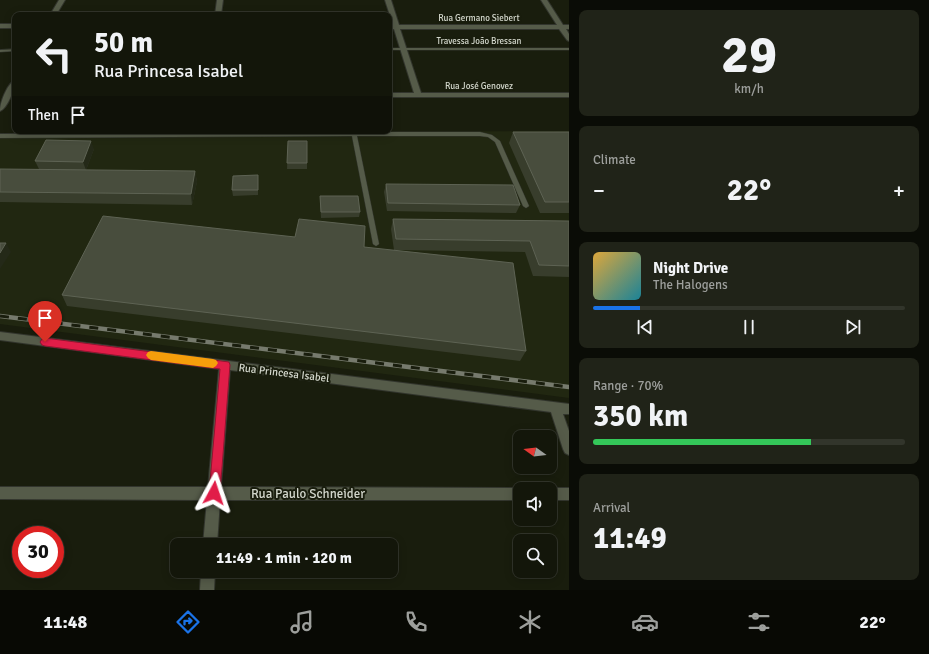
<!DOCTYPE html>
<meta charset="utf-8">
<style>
body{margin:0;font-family:Signika,sans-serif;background:#202318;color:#f1f3f6;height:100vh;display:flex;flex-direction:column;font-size:15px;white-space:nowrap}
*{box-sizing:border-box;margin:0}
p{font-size:13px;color:#9d9f9c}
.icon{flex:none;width:22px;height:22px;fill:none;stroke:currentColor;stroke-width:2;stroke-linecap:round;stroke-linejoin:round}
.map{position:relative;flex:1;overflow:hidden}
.side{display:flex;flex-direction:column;gap:10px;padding:10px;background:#0a0c06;width:360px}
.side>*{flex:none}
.top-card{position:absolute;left:12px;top:12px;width:380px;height:122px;border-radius:8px;box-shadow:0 2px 10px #0003,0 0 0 1px #32352b;background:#13160a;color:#f1f3f6;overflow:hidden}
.needle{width:26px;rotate:285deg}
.fabs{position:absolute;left:513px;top:430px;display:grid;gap:8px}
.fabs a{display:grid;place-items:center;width:44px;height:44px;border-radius:8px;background:#13160a;box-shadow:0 2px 10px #0003,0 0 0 1px #32352b;font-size:20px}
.speed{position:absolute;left:12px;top:526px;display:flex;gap:8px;font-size:20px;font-weight:700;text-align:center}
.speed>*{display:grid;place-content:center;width:52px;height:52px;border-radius:50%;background:#13160a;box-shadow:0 2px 10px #0003,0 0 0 1px #32352b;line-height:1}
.speed .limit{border:6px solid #d22;background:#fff;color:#111}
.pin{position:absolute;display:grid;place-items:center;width:34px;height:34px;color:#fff;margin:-41px -17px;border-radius:50% 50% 50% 0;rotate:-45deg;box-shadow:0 0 4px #0007}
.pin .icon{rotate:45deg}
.me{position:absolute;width:44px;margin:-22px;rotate:5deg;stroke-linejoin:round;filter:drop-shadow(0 0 3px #0008)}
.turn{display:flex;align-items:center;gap:14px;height:84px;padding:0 16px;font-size:18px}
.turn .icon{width:52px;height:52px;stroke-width:2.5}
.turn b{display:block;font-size:28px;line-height:34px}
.then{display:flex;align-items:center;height:38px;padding:0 16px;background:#0003;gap:8px;font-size:15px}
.big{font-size:30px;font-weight:700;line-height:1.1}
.side .card{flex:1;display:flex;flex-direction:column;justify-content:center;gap:6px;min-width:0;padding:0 14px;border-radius:8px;background:#202318}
.side .dial{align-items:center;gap:0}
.dial b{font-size:52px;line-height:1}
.song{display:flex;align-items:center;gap:12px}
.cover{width:48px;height:48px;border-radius:6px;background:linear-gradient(135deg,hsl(40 70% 55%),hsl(190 70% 35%))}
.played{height:4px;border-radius:2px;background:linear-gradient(90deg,#1a73e8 15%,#32352b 15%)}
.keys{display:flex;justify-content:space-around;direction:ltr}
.heat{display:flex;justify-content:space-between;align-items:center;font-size:22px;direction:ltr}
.charge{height:6px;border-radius:3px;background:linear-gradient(90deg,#34c759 70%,#32352b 0)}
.trip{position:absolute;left:170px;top:538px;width:228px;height:40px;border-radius:8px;background:#13160a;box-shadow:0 2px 10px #0003,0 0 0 1px #32352b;font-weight:700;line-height:40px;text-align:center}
.tabs{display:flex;height:64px;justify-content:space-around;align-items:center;background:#080904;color:#9d9f9c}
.tabs .icon{width:28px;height:28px}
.tabs .active{color:#1a73e8}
.tabs b{font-size:18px;color:#f1f3f6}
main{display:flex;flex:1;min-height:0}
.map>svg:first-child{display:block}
</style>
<main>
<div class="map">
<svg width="569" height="590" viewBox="0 0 569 590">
<rect width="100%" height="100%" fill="#191d0d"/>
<!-- built -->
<path fill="#212711" d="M569,131V398L0,324V133Z"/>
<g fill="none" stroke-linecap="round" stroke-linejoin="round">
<!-- service casing -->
<g stroke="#32352d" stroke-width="1">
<path id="service" d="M389,48H569V50H389Z
M15,49V51L0,52V50Z
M354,132H480L492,135L500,141L529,206L526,208L523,206L495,142L488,137L480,136H357L379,244L376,246L373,244L352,136L0,138V134Z"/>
</g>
<!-- minor casing -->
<g stroke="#32352d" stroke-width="2">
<path id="minor" d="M59,0H65L56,15H50Z
M217,0H223L221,15H215Z
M385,0H391L399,25H557L541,0H547L563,25H569V29H566L569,34V41L567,40L559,29H400L421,93H569V97H389V93H414L394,29H389V25H393Z
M0,24H15V28H0Z
M15,80C15,88 8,108 0,111C0,103 7,84 15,80Z
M0,332L569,404V414H563L569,431V455L565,453L563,449L551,412L230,370L221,487L520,488L524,489H520V500H220L217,545H203L207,500L0,499V487H208L219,369L0,340Z
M550,488H569V500H550V489H546Z
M201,571H215L214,590H200Z"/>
</g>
<!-- service -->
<use href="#service" fill="#555b49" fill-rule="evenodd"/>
<!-- minor -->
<use href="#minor" fill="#555b49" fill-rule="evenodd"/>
<!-- rail casing -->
<g stroke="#767a6d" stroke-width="4.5">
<path id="rail" d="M0,316L569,387"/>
</g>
<!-- rail -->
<use href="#rail" stroke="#191d0d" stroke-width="3" stroke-dasharray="9" stroke-linecap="butt"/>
</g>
<!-- wall -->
<path fill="#383d2c" d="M158,131H180V132H158Z
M513,132H569V213H540L509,143Z
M288,141L307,163V169H287Z
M94,149L86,170L195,171L197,182L192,205L0,202V169H39L35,161Z
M258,175V195L233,196L232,190Z
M386,184L520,205L516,213L387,211L384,192Z
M320,196L360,212L359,217L321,218L320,202Z
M393,219L569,221V277L533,276L525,252L396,250L526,351L520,361L67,306L62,295L394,250L391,229Z"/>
<!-- shaded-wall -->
<path fill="#242918" d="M91,141L94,149L86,170L83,162Z
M195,171L197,182L192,205L191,194Z
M6,243L11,252L0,269V253Z"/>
<!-- building -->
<path fill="#484d3d" stroke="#5e6354" d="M513,132H569V202H545Z
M46,140L91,141L83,162L35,161Z
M288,141H307V163H287Z
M0,169L195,171L191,194L0,192Z
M258,175V190H232L233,176Z
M386,184L513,185L520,205L388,203Z
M320,196H358L360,212H321Z
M103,216L295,237L299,219L365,226L364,247L513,263L526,351L62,295Z
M393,219L569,221V266L539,265L530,241L396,239Z
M0,243H6L0,253Z"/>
<!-- route -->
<path fill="#e11d48" stroke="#92132f" d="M45,338L229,362L230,365L220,493L219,498L214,499L210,498L209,493L220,369L45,346L42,345L40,342L42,339Z"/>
<!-- slow -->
<path fill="#f59e0b" d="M151,351L213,359L216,360L218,363L216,366L213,368L151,360L148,358L146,355L148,352Z"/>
<g text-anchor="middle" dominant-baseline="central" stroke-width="4" stroke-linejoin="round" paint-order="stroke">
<!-- far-street labels -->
<g font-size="9" fill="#d3d7cc" stroke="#191d0d">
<text x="479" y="18">Rua Germano Siebert</text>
<text x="479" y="41">Travessa João Bressan</text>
<text x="479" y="86">Rua José Genovez</text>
</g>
<!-- street labels -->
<g font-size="11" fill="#d3d7cc" stroke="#191d0d">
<text transform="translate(284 373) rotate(7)">Rua Princesa Isabel</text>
</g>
<!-- near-street labels -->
<g font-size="13" fill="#d3d7cc" stroke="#191d0d">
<text x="308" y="494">Rua Paulo Schneider</text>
</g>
</g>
</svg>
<div class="fabs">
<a><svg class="needle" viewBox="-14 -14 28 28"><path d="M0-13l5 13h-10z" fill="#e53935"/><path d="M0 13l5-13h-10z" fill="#9d9f9c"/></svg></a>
<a><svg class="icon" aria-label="sound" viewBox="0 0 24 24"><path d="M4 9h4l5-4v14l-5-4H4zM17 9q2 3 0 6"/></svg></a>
<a><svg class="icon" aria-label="search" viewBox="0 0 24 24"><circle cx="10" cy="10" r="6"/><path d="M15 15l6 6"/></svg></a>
</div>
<div class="speed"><div class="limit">30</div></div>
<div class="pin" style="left:45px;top:342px;background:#d93025"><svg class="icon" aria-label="arrive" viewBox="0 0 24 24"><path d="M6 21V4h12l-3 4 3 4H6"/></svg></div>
<svg class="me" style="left:214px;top:493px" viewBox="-20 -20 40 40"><path d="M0-17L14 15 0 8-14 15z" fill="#e11d48" stroke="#fff" stroke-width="4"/></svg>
<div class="trip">11:49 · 1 min · 120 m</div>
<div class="top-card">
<div class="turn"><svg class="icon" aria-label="left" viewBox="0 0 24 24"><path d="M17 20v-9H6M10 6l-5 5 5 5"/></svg><div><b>50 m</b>Rua Princesa Isabel</div></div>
<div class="then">Then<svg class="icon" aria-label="arrive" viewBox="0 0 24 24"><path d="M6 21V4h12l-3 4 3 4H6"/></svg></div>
</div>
</div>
<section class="side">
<div class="card dial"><b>29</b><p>km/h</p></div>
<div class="card"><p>Climate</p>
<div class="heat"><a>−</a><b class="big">22°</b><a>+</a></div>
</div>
<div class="card">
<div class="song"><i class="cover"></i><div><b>Night Drive</b><p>The Halogens</p></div></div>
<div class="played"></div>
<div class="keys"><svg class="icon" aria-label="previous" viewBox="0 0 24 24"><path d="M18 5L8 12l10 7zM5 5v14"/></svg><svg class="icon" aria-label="pause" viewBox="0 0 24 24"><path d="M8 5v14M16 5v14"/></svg><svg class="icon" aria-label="next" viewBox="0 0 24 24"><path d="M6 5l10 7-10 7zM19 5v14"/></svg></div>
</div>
<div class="card"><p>Range · 70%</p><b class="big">350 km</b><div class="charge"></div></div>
<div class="card"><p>Arrival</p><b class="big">11:49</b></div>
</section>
</main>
<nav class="tabs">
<b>11:48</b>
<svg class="icon active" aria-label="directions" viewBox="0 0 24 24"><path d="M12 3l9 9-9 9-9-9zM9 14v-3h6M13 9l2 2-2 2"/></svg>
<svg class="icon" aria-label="music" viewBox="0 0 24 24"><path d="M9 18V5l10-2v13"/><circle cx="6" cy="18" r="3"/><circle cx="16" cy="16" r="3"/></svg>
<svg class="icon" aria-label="phone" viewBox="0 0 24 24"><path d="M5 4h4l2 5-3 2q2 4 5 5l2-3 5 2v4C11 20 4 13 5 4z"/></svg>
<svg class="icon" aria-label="climate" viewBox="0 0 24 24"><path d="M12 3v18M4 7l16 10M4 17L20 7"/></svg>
<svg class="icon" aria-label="car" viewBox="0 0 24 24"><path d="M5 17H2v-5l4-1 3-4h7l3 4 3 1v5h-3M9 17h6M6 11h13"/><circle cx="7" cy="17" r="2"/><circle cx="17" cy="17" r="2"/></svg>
<svg class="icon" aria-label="filters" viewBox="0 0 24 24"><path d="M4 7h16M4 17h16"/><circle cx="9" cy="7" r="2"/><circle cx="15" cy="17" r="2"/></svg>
<b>22°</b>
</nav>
